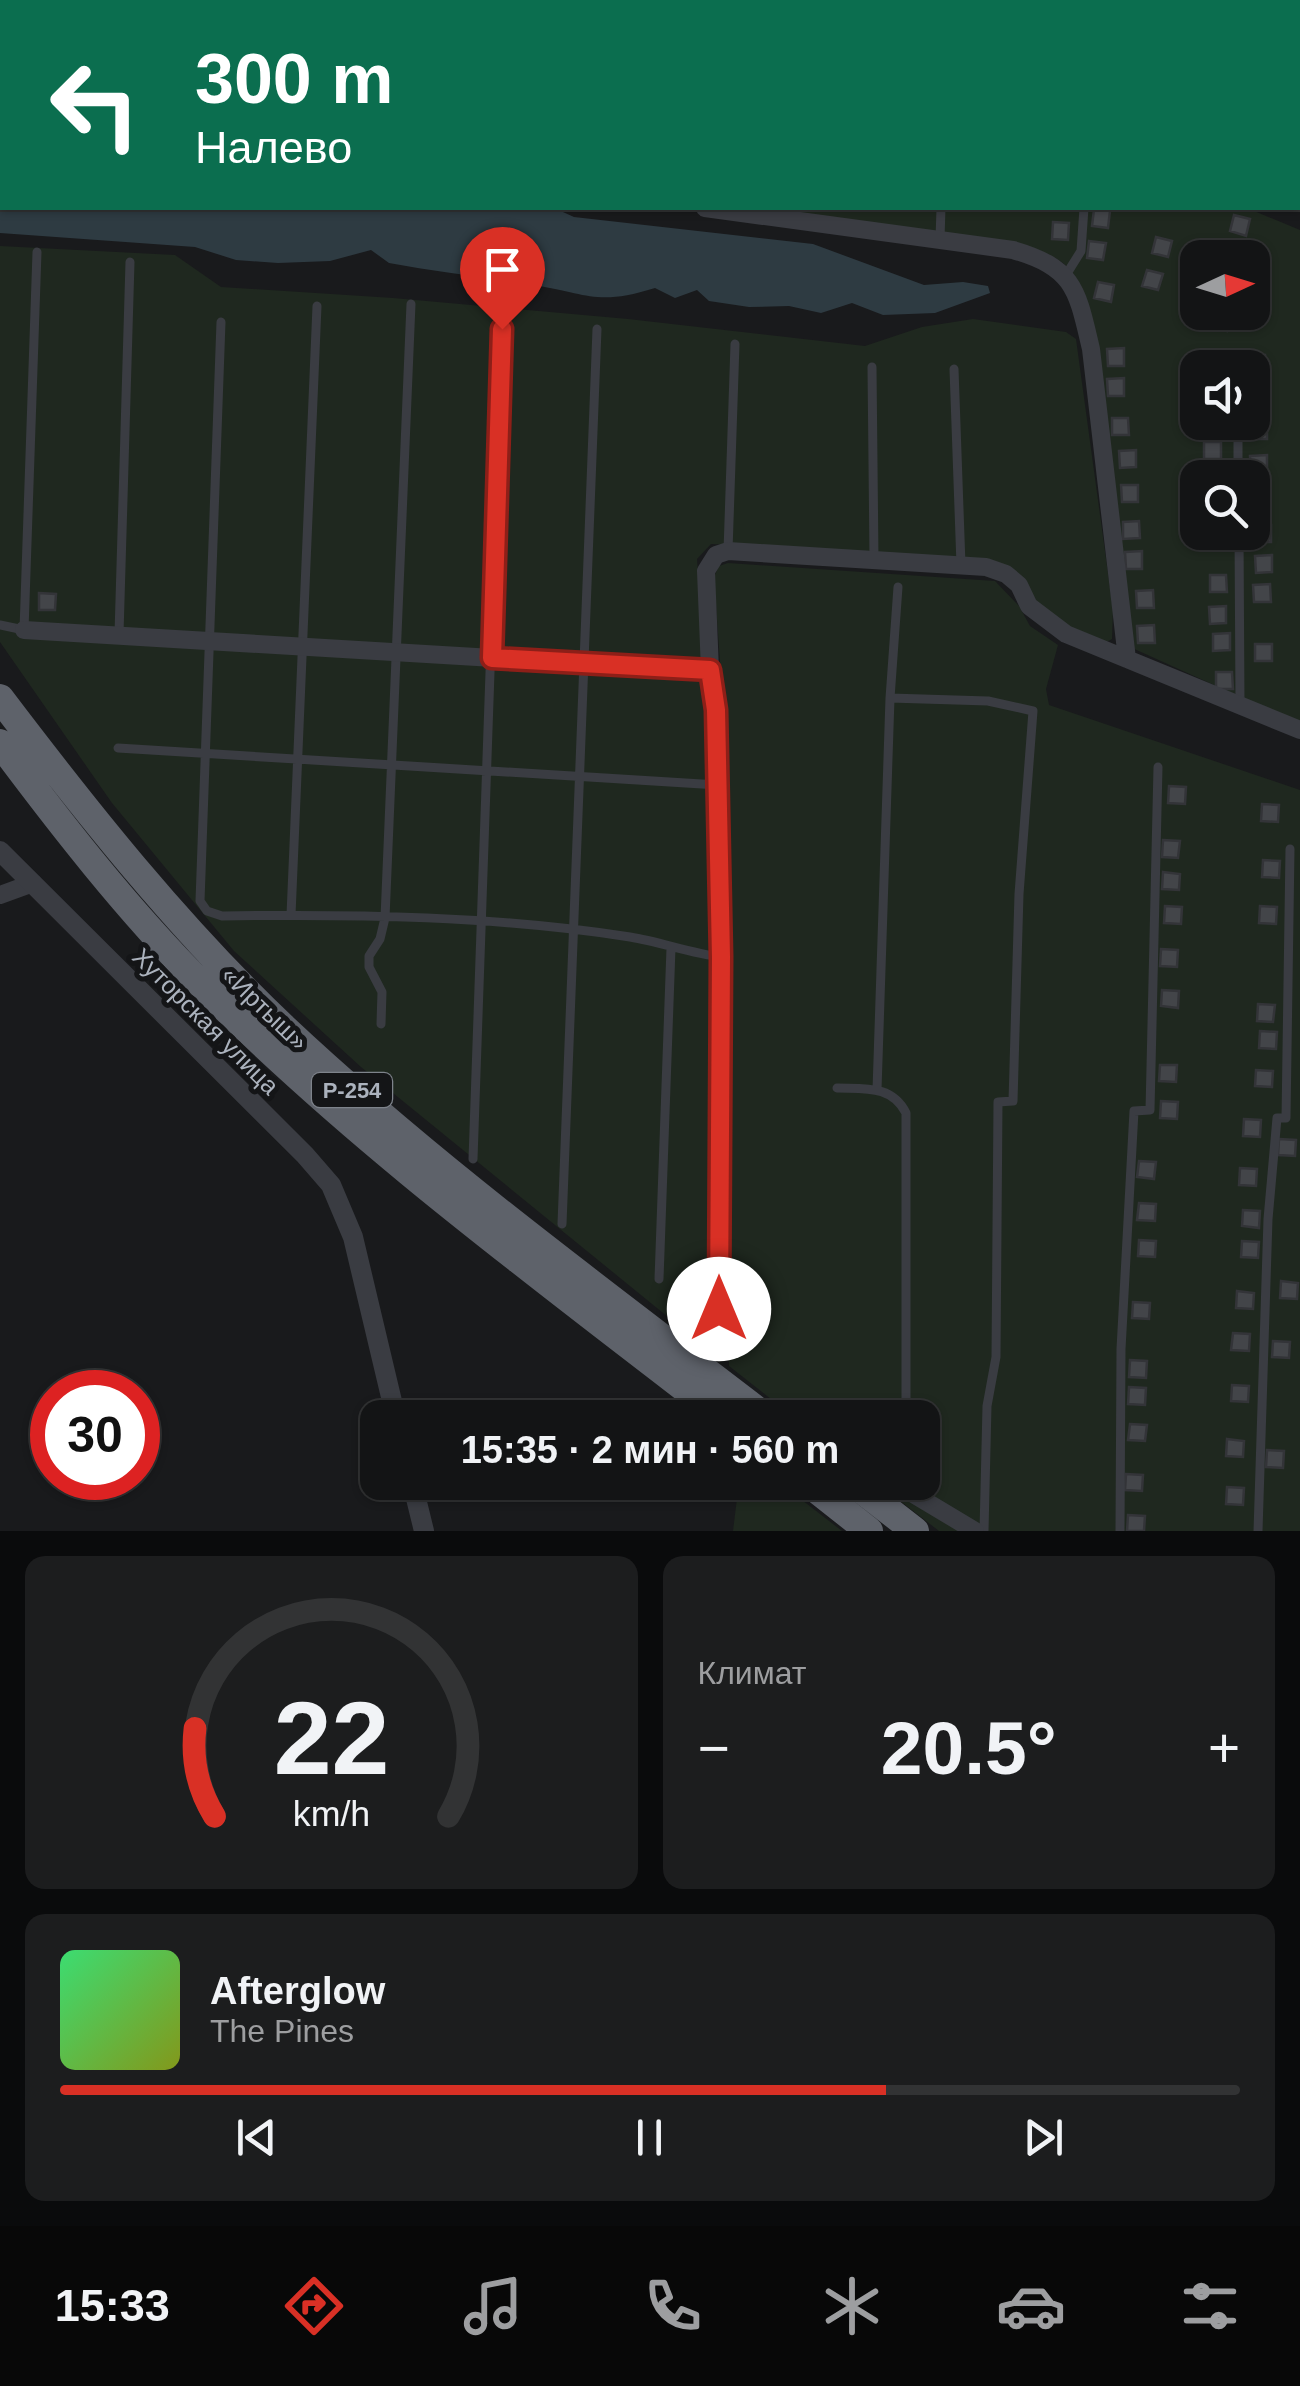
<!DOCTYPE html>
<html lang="ru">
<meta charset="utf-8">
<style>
body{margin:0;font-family:Helvetica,sans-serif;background:#1c1d1e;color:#f1f3f6;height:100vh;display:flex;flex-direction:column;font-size:38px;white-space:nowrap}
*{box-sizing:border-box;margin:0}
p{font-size:32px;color:#9d9ea0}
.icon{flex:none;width:55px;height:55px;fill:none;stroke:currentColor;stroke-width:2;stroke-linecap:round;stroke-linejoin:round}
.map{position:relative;height:1531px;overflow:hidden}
.panel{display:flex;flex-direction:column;gap:25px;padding:25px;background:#0a0b0c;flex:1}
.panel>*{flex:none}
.banner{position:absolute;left:0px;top:0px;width:1300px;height:210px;box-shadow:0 2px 8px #0004,0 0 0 2px #323334;background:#0b6e4f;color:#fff;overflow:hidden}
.needle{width:65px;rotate:86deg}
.tools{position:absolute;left:1180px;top:240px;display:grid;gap:20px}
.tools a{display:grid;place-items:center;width:90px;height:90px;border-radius:20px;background:#131415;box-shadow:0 2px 8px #0004,0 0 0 2px #323334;font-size:50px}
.speed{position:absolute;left:30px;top:1370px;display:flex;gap:20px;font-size:50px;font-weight:700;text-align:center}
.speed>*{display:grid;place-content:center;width:130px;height:130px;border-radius:50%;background:#131415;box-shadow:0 2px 8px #0004,0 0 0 2px #323334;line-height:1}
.speed .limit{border:15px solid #d22;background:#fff;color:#111}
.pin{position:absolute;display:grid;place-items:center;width:85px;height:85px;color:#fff;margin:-102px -42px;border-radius:50% 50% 50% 0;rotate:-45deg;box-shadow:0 0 10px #0007}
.pin .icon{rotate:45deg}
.me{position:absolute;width:110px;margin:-55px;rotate:0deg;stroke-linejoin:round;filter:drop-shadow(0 0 8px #0008)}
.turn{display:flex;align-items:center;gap:35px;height:210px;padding:0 30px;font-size:45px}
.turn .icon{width:130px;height:130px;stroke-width:2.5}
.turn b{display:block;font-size:70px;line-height:85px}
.big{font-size:75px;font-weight:800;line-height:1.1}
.panel .tile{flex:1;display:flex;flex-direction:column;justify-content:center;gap:15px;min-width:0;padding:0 35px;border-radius:20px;background:#1c1d1e}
.panel .dial{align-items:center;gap:0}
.dial svg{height:260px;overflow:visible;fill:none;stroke:#323334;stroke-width:7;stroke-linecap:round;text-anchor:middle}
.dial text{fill:#f1f3f6;stroke:none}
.song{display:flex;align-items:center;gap:30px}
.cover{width:120px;height:120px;border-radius:15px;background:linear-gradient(135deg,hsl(140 70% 55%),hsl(70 70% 35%))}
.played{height:10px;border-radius:5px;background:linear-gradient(90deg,#d93025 70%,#323334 70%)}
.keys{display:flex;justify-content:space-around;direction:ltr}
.heat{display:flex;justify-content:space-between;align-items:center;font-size:55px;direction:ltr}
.panel .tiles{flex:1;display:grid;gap:25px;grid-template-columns:1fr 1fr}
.tile:last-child{grid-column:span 2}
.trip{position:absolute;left:360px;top:1400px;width:580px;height:100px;border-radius:20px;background:#131415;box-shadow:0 2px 8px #0004,0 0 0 2px #323334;font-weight:800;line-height:100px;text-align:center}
.tabs{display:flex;height:160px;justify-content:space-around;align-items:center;background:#080808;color:#9d9ea0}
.tabs .icon{width:70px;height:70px}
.tabs .on{color:#d93025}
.tabs b{font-size:45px;color:#f1f3f6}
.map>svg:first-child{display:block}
</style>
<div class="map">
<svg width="1300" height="1531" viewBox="0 0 1300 1531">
<rect width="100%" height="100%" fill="#191a1c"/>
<!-- green -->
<path fill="#1f281f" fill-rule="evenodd" d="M0,0H983L2,2V131Z
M744,208H1247L1300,230V724L1130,647L1089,317C1075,270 1075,264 1028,246ZM1198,258H1252V312H1198ZM1198,368H1252V422H1198ZM1198,478H1252V532H1198Z
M0,246L175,255L221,287L393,298L628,319L865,346L922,327L973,319L1066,332L1076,339L1113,610L1112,639L1105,643C1058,623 1045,622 1019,576L737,545L711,544L697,559L709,730L711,1322L706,1338L695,1339L361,1067L234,951L112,803L0,642Z
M728,563L995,581L1019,606L1030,626L1058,645L1046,689L1049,705L1300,790V1531H939L877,1483L922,1482V1418L794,1417L729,1366L722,690L714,577L719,566Z
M739,1482L780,1483L842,1531H733Z"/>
<!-- water -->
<path fill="#2e3b42" d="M0,175H2V208H554L574,217L813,244L924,285L963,282L988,286L990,293L935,313L883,315L852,303L821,313L789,306L749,307L709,301L697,290L675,298L655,288C598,306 588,294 534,285C486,277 437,272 389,263L371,250L330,261L278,263L236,260L195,247L0,233Z"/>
<!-- building -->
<path fill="#434549" stroke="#333438" stroke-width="2.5" d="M1094,209L1110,211L1108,228L1092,226Z
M1234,215L1250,219L1246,236L1230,231Z
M1053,222L1069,223L1068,240L1052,239Z
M1156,237L1172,241L1168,257L1152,253Z
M1089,241L1106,243L1103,260L1087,258Z
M1147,270L1163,274L1158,290L1142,286Z
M1098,282L1114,285L1111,302L1094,298Z
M1215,312L1231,315L1227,331L1211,327Z
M1124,348V366H1108L1107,349Z
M1248,355H1265V372H1252V368H1248Z
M1124,378V396H1108L1107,379Z
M1112,418H1128L1129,435H1112Z
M1250,422H1267V439H1250Z
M1204,442H1221V459H1204Z
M1136,450V467L1120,468L1119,451Z
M1267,455V472L1251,473L1250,456Z
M1121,485H1138V502H1122Z
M1139,521L1140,538L1123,539V522Z
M1254,525H1271V542H1254Z
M1211,532H1228V549H1211Z
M1142,551V569H1126L1125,552Z
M1272,555V572L1256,573L1255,556Z
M1210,575H1226L1227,592H1210Z
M1270,584L1271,602H1254L1253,585Z
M1153,590L1154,608H1137L1136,591Z
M39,593L56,594L55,610H39Z
M1226,606V623L1210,624L1209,607Z
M1154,625L1155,643H1138L1137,626Z
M1230,633V650L1213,651V634Z
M1255,644H1272V661H1255Z
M1216,672H1232L1233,689H1216Z
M1169,786L1186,787L1185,804L1168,803Z
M1262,804L1279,805L1278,822L1261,821Z
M1163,840L1180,841L1178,858L1162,857Z
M1263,860L1280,861L1279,878L1262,877Z
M1163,872L1180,874L1179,890L1162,889Z
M1165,906L1182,907L1181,924L1164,923Z
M1260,906L1277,907L1276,924L1259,923Z
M1161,949L1178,950L1177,967L1160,966Z
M1162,990L1179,991L1178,1008L1161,1006Z
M1258,1004L1275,1005L1273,1022L1257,1021Z
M1260,1031L1277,1032L1276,1049L1259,1048Z
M1160,1065H1177L1176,1082L1159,1081Z
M1256,1070L1273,1071L1272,1087L1255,1086Z
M1161,1101L1178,1102L1177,1119L1160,1118Z
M1244,1119L1261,1120L1260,1137L1243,1136Z
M1279,1139L1296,1140L1295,1156L1278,1155Z
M1139,1161L1156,1162L1154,1179L1137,1177Z
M1240,1168L1257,1169L1256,1186L1239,1185Z
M1139,1203L1156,1204L1155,1221L1137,1220Z
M1243,1210L1260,1211L1259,1228L1242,1226Z
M1139,1240L1156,1241L1155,1257L1138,1256Z
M1242,1241L1259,1242L1258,1258L1241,1257Z
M1281,1281L1298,1283L1297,1299L1280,1298Z
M1237,1291L1254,1293L1253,1309L1236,1308Z
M1133,1302L1150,1303L1149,1319L1132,1318Z
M1233,1333L1250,1334L1249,1351L1231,1350Z
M1273,1341L1290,1342L1289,1358L1272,1357Z
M1130,1360L1147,1361L1146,1378L1129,1377Z
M1232,1385L1249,1386L1248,1402L1231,1401Z
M1129,1387L1146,1388L1145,1405L1128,1404Z
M1130,1424L1147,1425L1145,1441L1128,1440Z
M1227,1439L1244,1441L1243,1457L1226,1456Z
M1267,1450L1284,1451L1283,1468L1266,1467Z
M1126,1474L1143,1475L1142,1491L1125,1490Z
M1227,1487L1244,1488L1243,1505L1226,1504Z
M1128,1515L1145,1516L1144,1531H1127Z"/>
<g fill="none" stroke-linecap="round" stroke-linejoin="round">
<!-- service -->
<path stroke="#3a3c42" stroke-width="9" d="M96,0V2
M237,0V2
M379,0V2
M1170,0L1172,2
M523,2V0
M670,2V0
M807,2V0
M959,2L960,0
M1298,80L1300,82
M940,239L941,208
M1066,275L1081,251L1084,208
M221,322L200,901L207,911L222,916C357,914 497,916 630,937C661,942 690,953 721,957
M872,367L874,559
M954,369L961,565
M1238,422V478
M1239,532L1240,705
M728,551L735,344
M0,625L24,630L37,252
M119,634L130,262
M890,698L988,701L1033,711L1019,894L1013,1101L998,1102L996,1357L987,1406L984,1531
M118,748L718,785
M291,915L317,306
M381,1024L382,992L369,967V956L380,939L385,918L411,304
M837,1088C865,1089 892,1085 906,1113V1418
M877,1090L890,698L898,587
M473,1159L502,329
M562,1224L597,329
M659,1279L671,948
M1120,1531L1121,1349L1134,1111L1150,1110L1158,767
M1258,1531L1268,1219L1277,1118H1286L1290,849"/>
<!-- minor -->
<path stroke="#3a3c42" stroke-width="18" d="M0,137H2
M705,208L1013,250C1075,268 1077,290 1091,349L1127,659
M24,630L710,671L706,571L716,555L728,551L986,567L1006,574L1019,585L1029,606L1066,634L1300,730
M710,671L716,710L721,957L719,1309
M0,895L33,883
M905,1489L975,1531"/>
<!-- tertiary -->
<path stroke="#3a3c42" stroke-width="20" d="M0,851L305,1155L331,1185L353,1237L396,1418
M412,1482L424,1531"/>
<!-- trunk -->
<path stroke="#5e626a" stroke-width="28" d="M0,698C88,814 177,926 282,1026C433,1168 602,1291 767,1418
M0,743C62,826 126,908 199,982C359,1144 543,1278 723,1418
M807,1482L869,1531
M852,1482L915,1531"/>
</g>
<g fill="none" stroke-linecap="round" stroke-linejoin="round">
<!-- route casing -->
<g stroke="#8d1f18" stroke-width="25">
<path id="route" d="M502,329L492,658L710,670L716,710L721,957L719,1309"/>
</g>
<!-- route -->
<use href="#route" stroke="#d93025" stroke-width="18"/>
</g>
<g text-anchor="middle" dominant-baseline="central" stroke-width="10" stroke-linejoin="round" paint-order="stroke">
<!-- shield labels -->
<rect fill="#141517" stroke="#7e838b" stroke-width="2.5" x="312" y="1073" width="80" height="34" rx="8"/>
<g font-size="22" font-weight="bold" fill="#abb2bd">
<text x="352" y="1090">Р-254</text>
</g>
<!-- street labels -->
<g font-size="25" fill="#abb2bd" stroke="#141517">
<text transform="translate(265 1008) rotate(44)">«Иртыш»</text>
<text transform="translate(206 1021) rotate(45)">Хуторская улица</text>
</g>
</g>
</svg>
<div class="tools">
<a><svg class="needle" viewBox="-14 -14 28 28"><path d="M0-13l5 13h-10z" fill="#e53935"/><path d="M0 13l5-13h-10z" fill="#9d9ea0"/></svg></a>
<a><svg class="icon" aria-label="sound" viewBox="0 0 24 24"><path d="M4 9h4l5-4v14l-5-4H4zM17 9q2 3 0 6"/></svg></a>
<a><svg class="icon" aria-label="search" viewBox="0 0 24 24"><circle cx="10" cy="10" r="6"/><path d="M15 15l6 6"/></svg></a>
</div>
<div class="speed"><div class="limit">30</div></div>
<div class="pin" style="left:502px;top:329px;background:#d93025"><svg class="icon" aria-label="arrive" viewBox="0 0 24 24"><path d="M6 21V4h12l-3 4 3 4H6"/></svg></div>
<svg class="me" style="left:719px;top:1309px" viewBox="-20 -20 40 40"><circle r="19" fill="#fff"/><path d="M0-13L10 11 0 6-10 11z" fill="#d93025"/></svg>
<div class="trip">15:35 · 2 мин · 560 m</div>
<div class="banner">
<div class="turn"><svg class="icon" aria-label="left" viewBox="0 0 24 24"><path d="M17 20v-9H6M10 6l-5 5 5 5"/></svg><div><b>300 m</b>Налево</div></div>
</div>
</div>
<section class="panel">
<div class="tiles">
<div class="tile dial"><svg viewBox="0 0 100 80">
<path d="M14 69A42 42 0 1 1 86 69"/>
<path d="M14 69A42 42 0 0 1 8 42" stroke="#d93025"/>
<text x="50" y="56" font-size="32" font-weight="700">22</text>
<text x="50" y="72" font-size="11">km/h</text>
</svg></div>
<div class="tile"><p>Климат</p>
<div class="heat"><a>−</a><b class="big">20.5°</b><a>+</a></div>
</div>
<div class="tile">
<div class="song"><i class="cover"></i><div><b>Afterglow</b><p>The Pines</p></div></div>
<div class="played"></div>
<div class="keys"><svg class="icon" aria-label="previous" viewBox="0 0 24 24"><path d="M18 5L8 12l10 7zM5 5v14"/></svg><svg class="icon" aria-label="pause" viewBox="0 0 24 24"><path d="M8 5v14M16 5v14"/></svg><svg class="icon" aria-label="next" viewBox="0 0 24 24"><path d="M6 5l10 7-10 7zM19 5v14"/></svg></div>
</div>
</div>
</section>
<nav class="tabs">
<b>15:33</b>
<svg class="icon on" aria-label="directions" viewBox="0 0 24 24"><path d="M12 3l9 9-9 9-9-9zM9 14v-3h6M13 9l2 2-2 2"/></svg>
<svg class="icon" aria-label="music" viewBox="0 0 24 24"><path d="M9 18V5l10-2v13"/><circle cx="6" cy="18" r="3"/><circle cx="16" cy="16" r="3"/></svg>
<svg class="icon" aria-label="phone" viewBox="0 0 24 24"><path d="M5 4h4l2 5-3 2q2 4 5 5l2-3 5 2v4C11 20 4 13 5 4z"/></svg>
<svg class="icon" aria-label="climate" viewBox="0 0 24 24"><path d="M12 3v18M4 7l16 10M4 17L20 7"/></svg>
<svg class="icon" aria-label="car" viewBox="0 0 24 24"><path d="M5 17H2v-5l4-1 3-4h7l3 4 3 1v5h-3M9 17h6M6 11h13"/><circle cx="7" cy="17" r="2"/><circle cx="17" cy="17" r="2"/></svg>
<svg class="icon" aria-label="filters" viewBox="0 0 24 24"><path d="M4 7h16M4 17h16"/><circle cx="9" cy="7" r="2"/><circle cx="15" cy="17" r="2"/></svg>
</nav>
